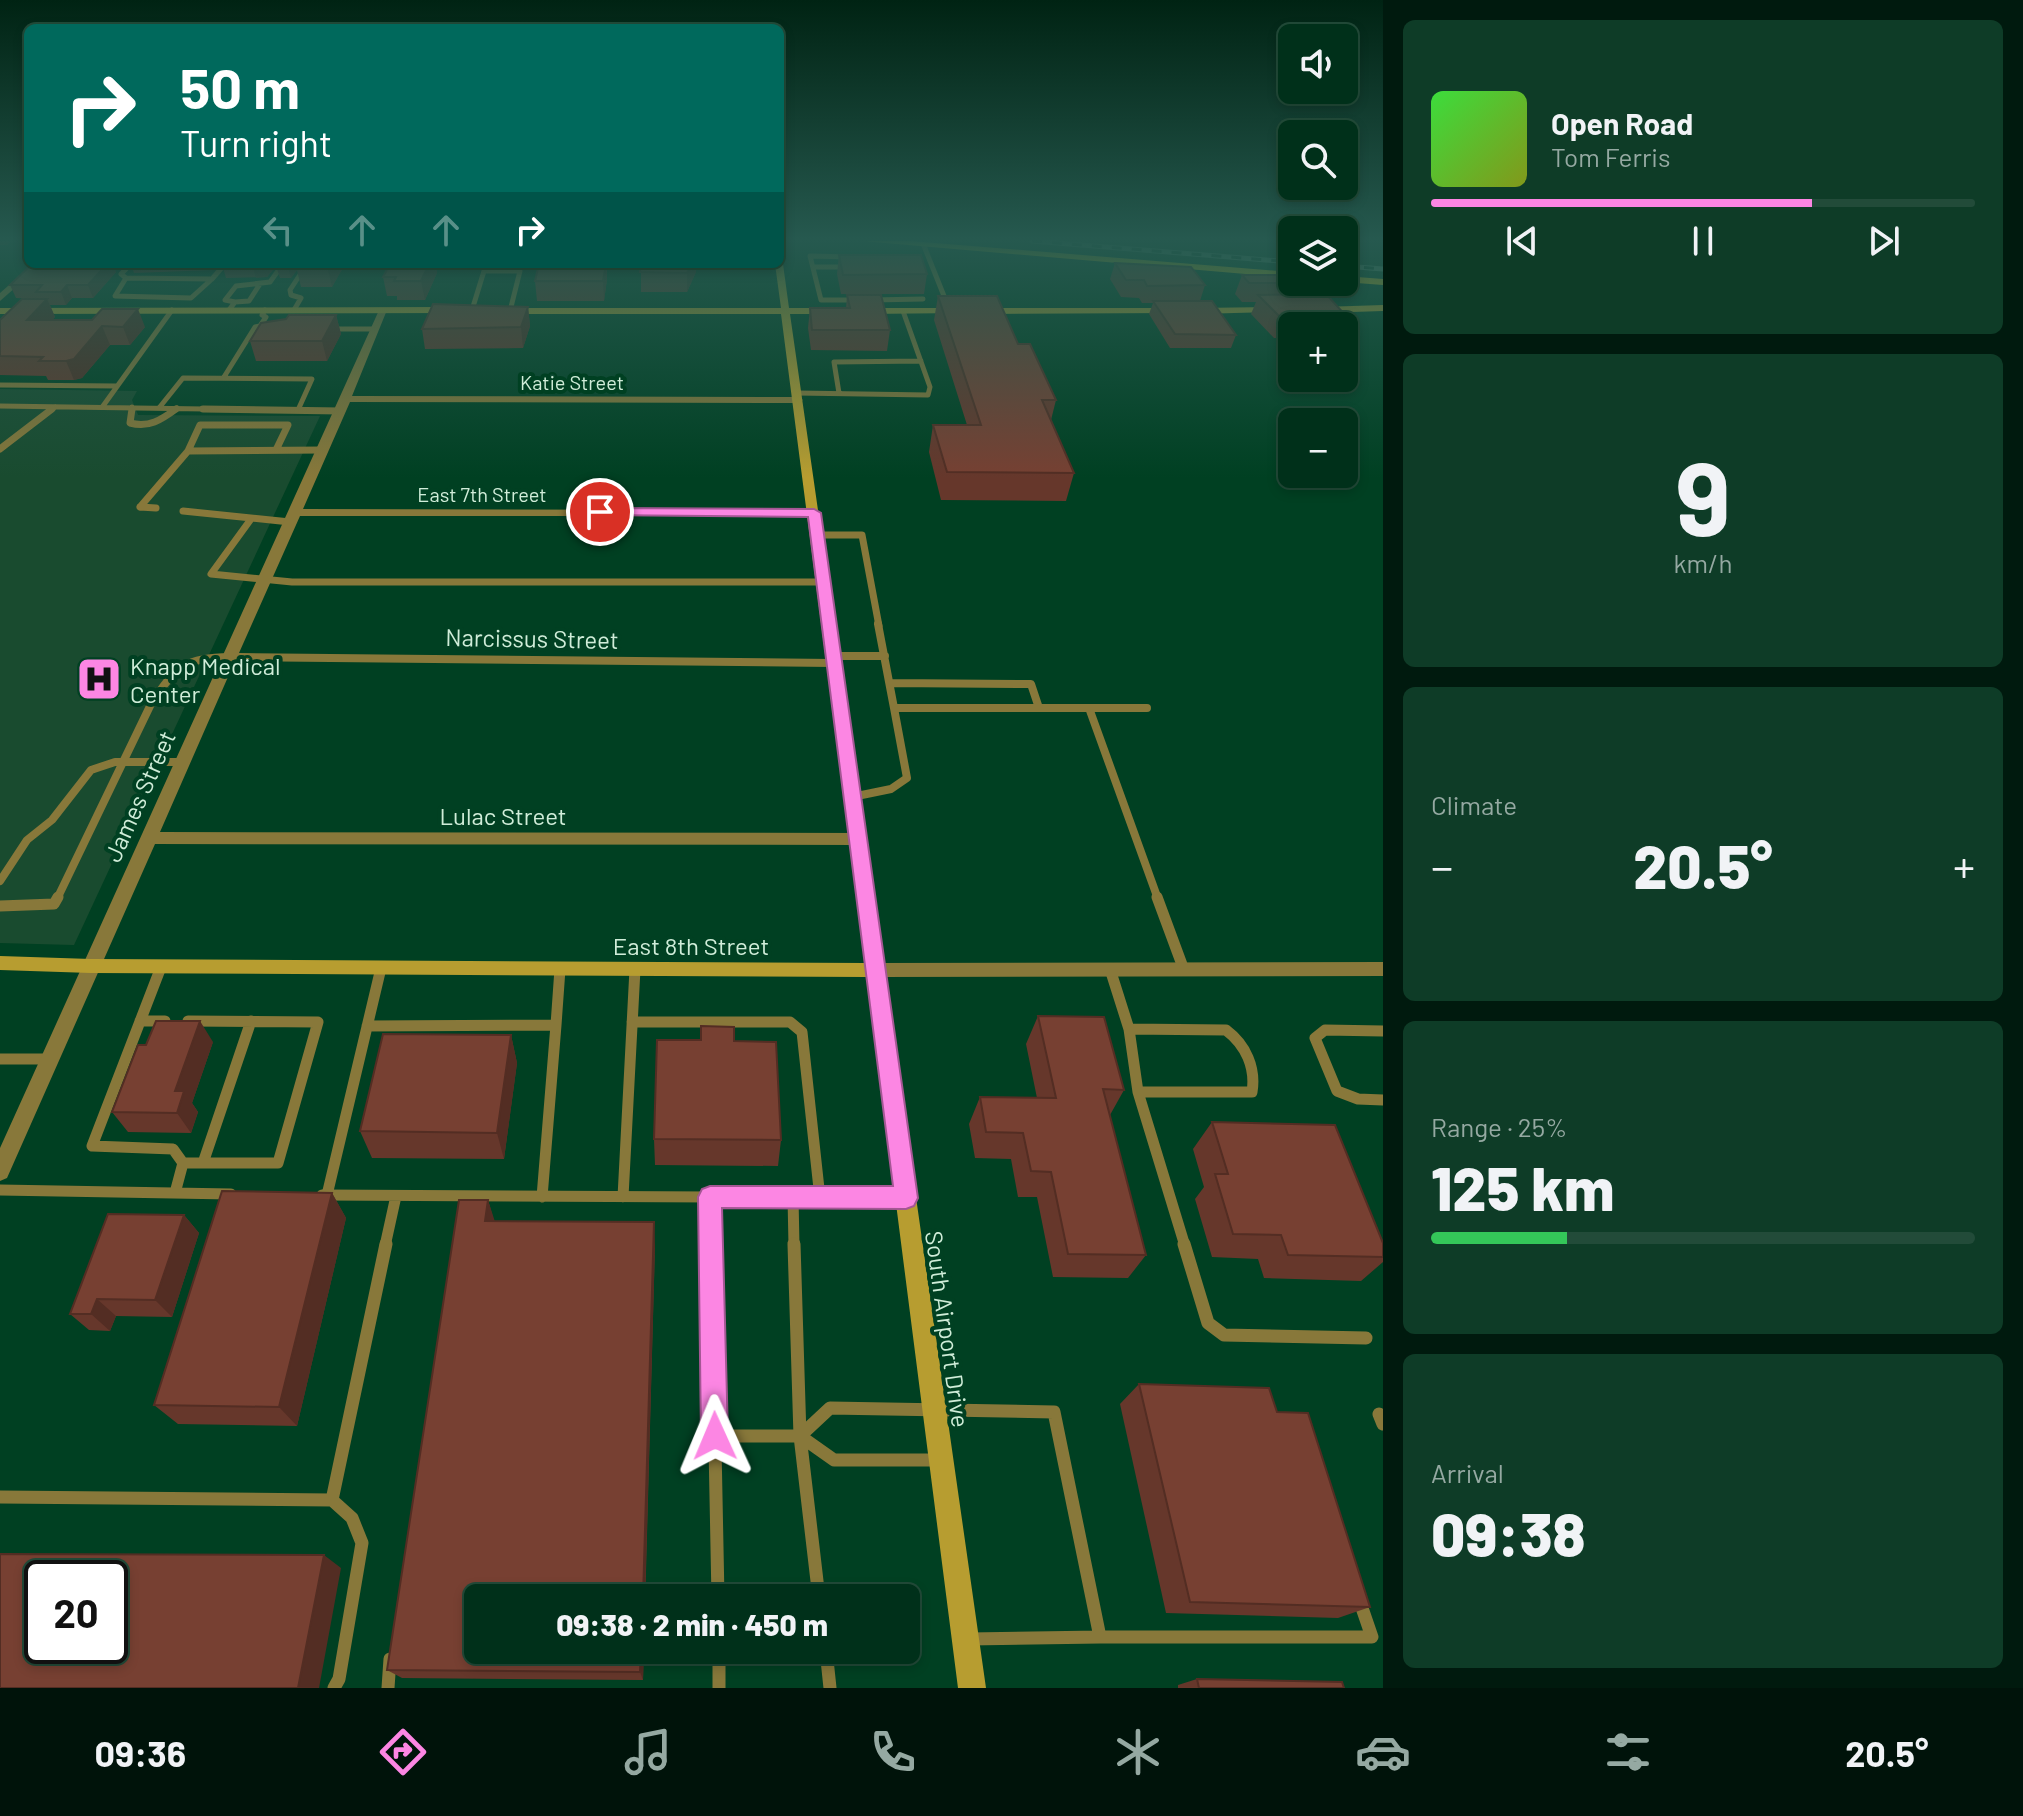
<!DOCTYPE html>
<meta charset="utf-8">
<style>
body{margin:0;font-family:Barlow,sans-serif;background:#0e3c27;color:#f1f3f6;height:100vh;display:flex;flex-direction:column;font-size:30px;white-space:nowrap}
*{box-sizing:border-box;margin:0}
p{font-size:26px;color:#95a9a2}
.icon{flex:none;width:44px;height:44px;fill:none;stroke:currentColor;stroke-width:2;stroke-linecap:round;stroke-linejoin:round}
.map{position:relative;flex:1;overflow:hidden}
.details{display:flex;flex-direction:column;gap:20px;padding:20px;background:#001a0e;width:640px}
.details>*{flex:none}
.guide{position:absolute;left:24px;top:24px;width:760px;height:244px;border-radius:12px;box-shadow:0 4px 12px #0003,0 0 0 2px #224b39;background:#00695c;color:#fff;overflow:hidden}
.tools{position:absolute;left:1278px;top:24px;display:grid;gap:16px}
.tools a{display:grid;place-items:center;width:80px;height:80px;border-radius:12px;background:#00301a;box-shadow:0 4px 12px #0003,0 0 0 2px #224b39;font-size:40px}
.speed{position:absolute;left:24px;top:1560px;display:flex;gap:16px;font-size:40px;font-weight:700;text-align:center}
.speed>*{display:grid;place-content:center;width:104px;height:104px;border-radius:50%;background:#00301a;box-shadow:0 4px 12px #0003,0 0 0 2px #224b39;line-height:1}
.speed .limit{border:4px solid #111;border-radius:12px;background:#fff;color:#111}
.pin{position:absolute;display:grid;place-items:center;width:68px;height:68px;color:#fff;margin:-34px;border:4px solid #fff;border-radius:50%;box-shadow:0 2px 8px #0007}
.me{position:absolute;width:88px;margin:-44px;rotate:359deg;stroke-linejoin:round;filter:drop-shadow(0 0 6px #0008)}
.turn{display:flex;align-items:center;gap:28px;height:168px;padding:0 24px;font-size:36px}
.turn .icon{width:104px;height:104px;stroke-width:2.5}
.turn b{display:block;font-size:56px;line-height:68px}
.lanes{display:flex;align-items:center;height:76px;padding:0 24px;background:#0003;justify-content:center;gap:40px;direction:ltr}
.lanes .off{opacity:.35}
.big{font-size:60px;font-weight:800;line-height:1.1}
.details .widget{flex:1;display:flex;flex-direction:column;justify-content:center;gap:12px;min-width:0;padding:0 28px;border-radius:12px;background:#0e3c27}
.details .dial{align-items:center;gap:0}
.dial b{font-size:104px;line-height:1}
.song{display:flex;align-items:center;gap:24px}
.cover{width:96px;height:96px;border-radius:12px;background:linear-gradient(135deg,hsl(120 70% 55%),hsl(70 70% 35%))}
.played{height:8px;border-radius:4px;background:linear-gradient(90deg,#fc86e3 70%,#224b39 70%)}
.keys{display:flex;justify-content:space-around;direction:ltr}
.heat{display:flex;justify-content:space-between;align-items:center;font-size:44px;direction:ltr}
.charge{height:12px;border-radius:6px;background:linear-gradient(90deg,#34c759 25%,#224b39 0)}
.trip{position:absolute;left:464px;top:1584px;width:456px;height:80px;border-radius:12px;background:#00301a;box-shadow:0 4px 12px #0003,0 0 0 2px #224b39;font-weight:800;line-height:80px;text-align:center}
.tab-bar{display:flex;height:128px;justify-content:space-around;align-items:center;background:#00130a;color:#95a9a2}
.tab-bar .icon{width:56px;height:56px}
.tab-bar .active{color:#fc86e3}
.tab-bar b{font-size:36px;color:#f1f3f6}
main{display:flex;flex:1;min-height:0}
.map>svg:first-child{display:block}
</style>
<main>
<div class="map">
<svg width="1383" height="1688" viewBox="0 0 1383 1688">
<rect width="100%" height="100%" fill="#004022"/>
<!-- built -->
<path fill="#194b2f" d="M0,389L137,391L132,400L138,415L320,416L74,945L0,943Z"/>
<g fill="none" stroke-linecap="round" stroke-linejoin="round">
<!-- lane-far4 -->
<path stroke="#88783a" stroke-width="5" d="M924,246L948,306
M851,257L810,256L821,300H857
M441,264H562
M636,264L652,267
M813,267H849
M126,278L212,279L191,298L115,296Z
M126,278L121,274L131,264
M212,279L225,264
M872,300L923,299
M235,302L249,301L260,284
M229,310L235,302L225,300L236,286L270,282L283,264
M294,310L301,298L291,295L290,290L307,264
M472,310L484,271H520L510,311
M329,329H375
M224,377L255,327L260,326L266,317L262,315L265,310
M0,385L117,386
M797,393L928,395L930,387L903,311
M839,393L834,362L921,361
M0,406L339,411
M103,406L172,310
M159,408L183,378L312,379L298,410
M50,411L55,407
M132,411V407
M173,411L177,408"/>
<!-- lane-far3 -->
<path stroke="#88783a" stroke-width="7" d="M132,409L130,423C149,428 161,420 176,409
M203,409L341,411
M0,449L52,409
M188,451L200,425H288L276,450
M140,507L188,451L323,450
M140,507L156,508
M183,511L290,522
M251,519L211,574L292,582H823
M817,535H862L879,626"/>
<!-- lane-far2 -->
<path stroke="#88783a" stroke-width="8" d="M878,624L894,708
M833,656H885
M890,683L1031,684L1039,708
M1089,708L1158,899
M852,797L891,789L907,778L894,708H1147
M0,881L27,840L52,820L91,770L115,762H183
M57,899L151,704C176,666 185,658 231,657"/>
<!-- lane-far1 -->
<path stroke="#88783a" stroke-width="11" d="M1157,897L1184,970
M0,906L54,904L58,897
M161,967L92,1146L173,1149L183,1163L175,1193
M1110,969L1129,1029L1226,1030C1246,1045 1256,1068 1252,1092H1138L1185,1246
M140,1021H165
M632,1022H790L802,1032L820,1198
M556,1025L560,969
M367,1026L556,1025L542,1197
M1129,1029L1138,1092
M1383,1031L1325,1030L1315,1038L1337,1091L1358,1099L1383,1100
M0,1059H50
M183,1163H278L318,1022L188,1021
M203,1163L251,1021
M0,1190L231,1194
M322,1195L906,1198
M327,1195L381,968
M623,1197L635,969
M710,1197L711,1246
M793,1197L794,1246
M385,1246L396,1196"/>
<!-- lane -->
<path stroke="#88783a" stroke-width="13" d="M711,1244L718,1598
M794,1244L800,1436L819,1598
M1184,1244L1208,1323L1224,1335L1366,1338
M1379,1414L1383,1424
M715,1436H800
M938,1460H834L800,1436L830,1408L1054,1412L1100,1637H1372L1360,1602
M0,1497L332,1500L386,1244
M332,1500L352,1518L362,1543L339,1679L334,1688
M969,1639L1100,1637
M719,1650V1688
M826,1650L830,1688
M388,1688L390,1659"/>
<!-- street -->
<path fill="#88783a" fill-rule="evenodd" d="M33,264H42L0,301V293Z
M380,308L387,310L352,396L798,397L803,400L798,403L350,402L303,509L814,510L820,513L814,516H300L239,653L833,659L840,663L833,667L235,661L160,832L858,833L866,839L858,845L155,844L7,1178L0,1181V1148Z
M1383,962V976L875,977L869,975L866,970L869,965L875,963Z"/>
<!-- secondary -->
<path fill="#b79d30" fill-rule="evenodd" d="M780,262L783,264L789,308H829L834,311L829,314H790L986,1688H958L867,977L91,973L0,970V956L91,959L865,963L781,314H509L504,311L509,308H781L775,264H780Z
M1383,305V311L1321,313L1317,310L1321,307Z
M1273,307L1276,308V312L1197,314L1192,311L1197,308Z
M0,308L449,307L453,310L449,313L0,314Z
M957,308L960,309V313L865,314L860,311L865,308Z
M1169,308L1172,309V313L985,314L980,311L985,308Z"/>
<!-- primary -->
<path fill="#dbba18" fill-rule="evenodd" d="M862,241H910L1292,272V278Z
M1344,276L1383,279V285L1344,282Z"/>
<!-- rail casing -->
<g stroke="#629278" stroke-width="5">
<path id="rail" d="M1032,241L1292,262
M1344,266L1383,269"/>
</g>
<!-- rail -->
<use href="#rail" stroke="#004022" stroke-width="3" stroke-dasharray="10" stroke-linecap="butt"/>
</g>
<!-- wall -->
<path fill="#66372b" d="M0,241H11L7,245H0Z
M839,255L927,274L924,294H841L837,274Z
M1115,263L1205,285L1200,301L1236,335L1231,348H1170L1149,314L1153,303H1142L1139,298L1121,297L1110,279Z
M131,264H219L213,270L134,273Z
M222,264H345L332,287H301L297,270L291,278H280L276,266L267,277L226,278Z
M390,264H436L437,273L425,300H397V296H387L383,277Z
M539,264H607V279L604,301H537L535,281Z
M641,264H696V272L687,292H641Z
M116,272L93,298H72L66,305H50L55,317L52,320L145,327L130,345H110L82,378L74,380H48L46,376L0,375V320L39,299L16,298L10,285Z
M1242,275L1315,283L1310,294L1348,318L1344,326H1292V338H1274L1251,314L1256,302H1242L1235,294Z
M847,295L890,330L887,351L811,350L808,328L810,308H846Z
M938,296L1018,344L1056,400L1051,420L1074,473L1066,501L941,500L929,452L933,425H967L934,320Z
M528,307L530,326L523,348L425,349L422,329Z
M336,315L341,334L327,361H256L250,341Z
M1038,1016L1124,1090L1110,1115L1146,1255L1128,1278L1053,1277L1037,1197H1018L1011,1159L975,1158L969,1124L980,1097L1037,1098L1026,1044Z
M511,1035L517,1063L504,1159L372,1158L360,1131Z
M734,1041L781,1140L778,1166L655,1165L654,1139Z
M213,1042L192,1103L198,1112L191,1133L128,1132L112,1112Z
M1212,1122L1383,1243V1262L1361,1281L1264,1278L1258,1259L1212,1257L1195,1199L1204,1187L1193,1149Z
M332,1193L346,1218L297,1426L178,1424L154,1405Z
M488,1200L494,1221L655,1246L643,1680L402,1678L387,1670Z
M184,1215L199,1233L172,1317L116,1316L110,1331L89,1330L70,1314Z
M1139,1384L1277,1412L1370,1607L1338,1618L1166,1613L1120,1404Z
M1197,1679L1344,1688H1178V1685Z"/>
<!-- shaded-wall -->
<path fill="#532d23" d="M107,264H113L116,272L93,298L88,285Z
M211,264H219L213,270Z
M252,264H276V266L267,277L256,278Z
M287,264H301L296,266L297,270L291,278Z
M328,264H345L332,287L327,266Z
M429,264H436L437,273L425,300L421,281Z
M606,264L607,279L604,301L603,281Z
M691,264H696V272L687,292V273Z
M67,285L72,298L66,305L61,292Z
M47,299L55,317L35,338L27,320Z
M528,307L530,326L523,348L521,327Z
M138,309L145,327L130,345L123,327Z
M336,315L341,334L327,361L322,341Z
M102,326L110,345L82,378L74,380L66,361Z
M200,1021L213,1042L192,1103L198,1112L191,1133L177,1113L175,1091Z
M511,1035L517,1063L504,1159L497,1133Z
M332,1193L346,1218L297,1426L279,1407Z
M488,1200L496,1225L485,1221Z
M184,1215L199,1233L172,1317L155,1300Z
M654,1222L655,1246L645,1598H643Z
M97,1299L116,1316L110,1331L91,1314Z
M324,1555L341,1568L319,1688H298Z
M641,1650H644L643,1680L640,1672Z"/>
<!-- building -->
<path fill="#774032" stroke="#532d23" stroke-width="2" fill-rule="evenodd" d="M839,255H921L927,274L843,275Z
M1115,263L1191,267L1205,285L1147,286L1144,280H1126Z
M32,264H107L88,285H67L61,292H36L42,285H10Z
M297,264H328L327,266H296Z
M390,264H429L421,281H394L396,277H383Z
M539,264H606L603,281H535Z
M641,264H691L687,273L640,272Z
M1242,275H1292V282L1315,283H1249Z
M1326,294L1348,318H1281L1258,295Z
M847,295H881L890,330H812L810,308H850Z
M938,296H997L1018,344H1030L1056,400H1042L1074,473L947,472L933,425H981Z
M22,299H47L27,320H92L102,309H138L123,327L102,326L74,359L66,361H39L43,357L0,356V320Z
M1153,301H1212L1236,335L1175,334Z
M433,304L528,307L521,327L422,329Z
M289,315H336L322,341H250L261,323L286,319Z
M1038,1016L1104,1017L1124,1090L1103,1089L1146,1255L1068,1254L1051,1172L1031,1171L1023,1133L986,1132L980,1097L1056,1098Z
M156,1021H200L175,1091H184L177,1113L112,1112L138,1045H146Z
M701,1026L734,1027V1041L776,1042L781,1140L654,1139L657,1040H701Z
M383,1034L511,1035L497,1133L360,1131Z
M1212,1122L1335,1125L1383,1243V1257L1288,1255L1281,1235L1233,1234L1215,1174H1228Z
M222,1191L332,1193L279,1407L154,1405Z
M459,1200H488L485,1221L654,1222L643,1598H478V1650H641L640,1672L387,1670Z
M108,1214L184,1215L155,1300L97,1299L91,1314H70Z
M1139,1384L1269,1388L1277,1412L1308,1413L1370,1607L1190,1602Z
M0,1554L324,1555L298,1688H0ZM42,1578H110V1646H42Z
M1197,1679L1342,1682L1344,1688H1199Z"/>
<!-- sky -->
<linearGradient id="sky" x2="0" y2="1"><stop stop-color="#002313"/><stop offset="0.5" stop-color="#26594f"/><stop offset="1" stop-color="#26594f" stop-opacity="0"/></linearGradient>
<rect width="1383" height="478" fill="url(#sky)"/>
<!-- route -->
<path fill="#fc86e3" stroke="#a45794" stroke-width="2" d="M600,508L814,509L821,513L918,1198L914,1206L906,1209L722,1208L728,1436L724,1445L715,1449L705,1445L701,1436L698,1197L702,1189L710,1186H893L808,517L595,515L593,512Z"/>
<!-- icons -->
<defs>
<g id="hospital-square" transform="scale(2.3)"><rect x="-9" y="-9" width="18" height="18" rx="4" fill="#fc86e3" stroke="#004022"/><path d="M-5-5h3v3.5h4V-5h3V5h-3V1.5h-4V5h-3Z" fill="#111"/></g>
</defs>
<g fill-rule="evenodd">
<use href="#hospital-square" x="99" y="679"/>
</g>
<g text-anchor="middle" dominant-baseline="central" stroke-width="8" stroke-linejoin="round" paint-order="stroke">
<!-- far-street labels -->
<g font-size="20" fill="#d0edd9" stroke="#004022">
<text x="572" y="382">Katie Street</text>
<text x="482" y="494">East 7th Street</text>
</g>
<!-- street labels -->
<g font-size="24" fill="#d0edd9" stroke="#004022">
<text transform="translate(532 638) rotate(1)">Narcissus Street</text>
<text transform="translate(139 796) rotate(-66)">James Street</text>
<text x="503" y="815">Lulac Street</text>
<text x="691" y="945">East 8th Street</text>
<text transform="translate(948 1329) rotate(82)">South Airport Drive</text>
</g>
<!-- poi labels -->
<g font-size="24" fill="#d0edd9" stroke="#004022" text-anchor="start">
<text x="130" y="665">Knapp Medical<tspan x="130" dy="28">Center</tspan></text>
</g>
</g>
</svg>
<div class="tools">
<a><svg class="icon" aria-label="sound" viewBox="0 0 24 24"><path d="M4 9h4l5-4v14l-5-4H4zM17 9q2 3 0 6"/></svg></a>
<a><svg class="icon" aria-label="search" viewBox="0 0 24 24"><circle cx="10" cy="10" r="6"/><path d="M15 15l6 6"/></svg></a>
<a><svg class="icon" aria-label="layers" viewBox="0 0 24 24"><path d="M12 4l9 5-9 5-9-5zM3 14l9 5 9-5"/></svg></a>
<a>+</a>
<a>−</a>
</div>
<div class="speed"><div class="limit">20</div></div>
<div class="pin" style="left:600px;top:512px;background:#d93025"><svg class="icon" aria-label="arrive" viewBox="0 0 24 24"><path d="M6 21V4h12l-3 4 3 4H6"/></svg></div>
<svg class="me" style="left:715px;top:1436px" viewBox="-20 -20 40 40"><path d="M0-17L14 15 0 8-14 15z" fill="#fc86e3" stroke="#fff" stroke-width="4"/></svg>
<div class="trip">09:38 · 2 min · 450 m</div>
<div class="guide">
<div class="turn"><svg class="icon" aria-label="right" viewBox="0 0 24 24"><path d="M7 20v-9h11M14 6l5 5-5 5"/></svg><div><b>50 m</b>Turn right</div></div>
<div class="lanes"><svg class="icon off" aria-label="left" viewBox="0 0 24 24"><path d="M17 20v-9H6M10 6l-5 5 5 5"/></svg><svg class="icon off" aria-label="ahead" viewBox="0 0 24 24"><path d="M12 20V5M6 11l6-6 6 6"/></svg><svg class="icon off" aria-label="ahead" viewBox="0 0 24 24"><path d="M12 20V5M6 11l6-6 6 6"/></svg><svg class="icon" aria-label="right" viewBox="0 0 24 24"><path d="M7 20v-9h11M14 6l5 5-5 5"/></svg></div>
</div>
</div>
<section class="details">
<div class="widget">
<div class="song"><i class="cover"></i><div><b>Open Road</b><p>Tom Ferris</p></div></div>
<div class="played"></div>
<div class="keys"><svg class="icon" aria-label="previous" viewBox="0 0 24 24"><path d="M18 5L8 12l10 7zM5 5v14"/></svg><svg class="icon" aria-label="pause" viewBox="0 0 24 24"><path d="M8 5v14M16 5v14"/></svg><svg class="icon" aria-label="next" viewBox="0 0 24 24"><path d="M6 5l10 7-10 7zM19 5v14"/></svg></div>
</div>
<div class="widget dial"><b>9</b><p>km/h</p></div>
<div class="widget"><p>Climate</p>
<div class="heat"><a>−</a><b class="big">20.5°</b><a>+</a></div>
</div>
<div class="widget"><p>Range · 25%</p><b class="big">125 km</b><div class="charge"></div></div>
<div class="widget"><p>Arrival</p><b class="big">09:38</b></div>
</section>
</main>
<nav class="tab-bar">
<b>09:36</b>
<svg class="icon active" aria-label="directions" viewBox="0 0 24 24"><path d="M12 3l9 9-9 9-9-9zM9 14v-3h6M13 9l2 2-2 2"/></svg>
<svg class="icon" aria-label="music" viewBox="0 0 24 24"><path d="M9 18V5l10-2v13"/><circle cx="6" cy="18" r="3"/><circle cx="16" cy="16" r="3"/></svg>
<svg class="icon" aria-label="phone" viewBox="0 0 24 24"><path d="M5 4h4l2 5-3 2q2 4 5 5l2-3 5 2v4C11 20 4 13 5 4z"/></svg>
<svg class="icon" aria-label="climate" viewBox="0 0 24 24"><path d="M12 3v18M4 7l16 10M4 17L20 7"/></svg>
<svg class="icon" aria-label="car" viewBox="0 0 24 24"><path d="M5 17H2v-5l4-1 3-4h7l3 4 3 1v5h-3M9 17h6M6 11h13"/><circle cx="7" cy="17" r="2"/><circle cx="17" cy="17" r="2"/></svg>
<svg class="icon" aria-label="filters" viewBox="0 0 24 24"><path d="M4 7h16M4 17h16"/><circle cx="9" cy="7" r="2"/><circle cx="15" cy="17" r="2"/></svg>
<b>20.5°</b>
</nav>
